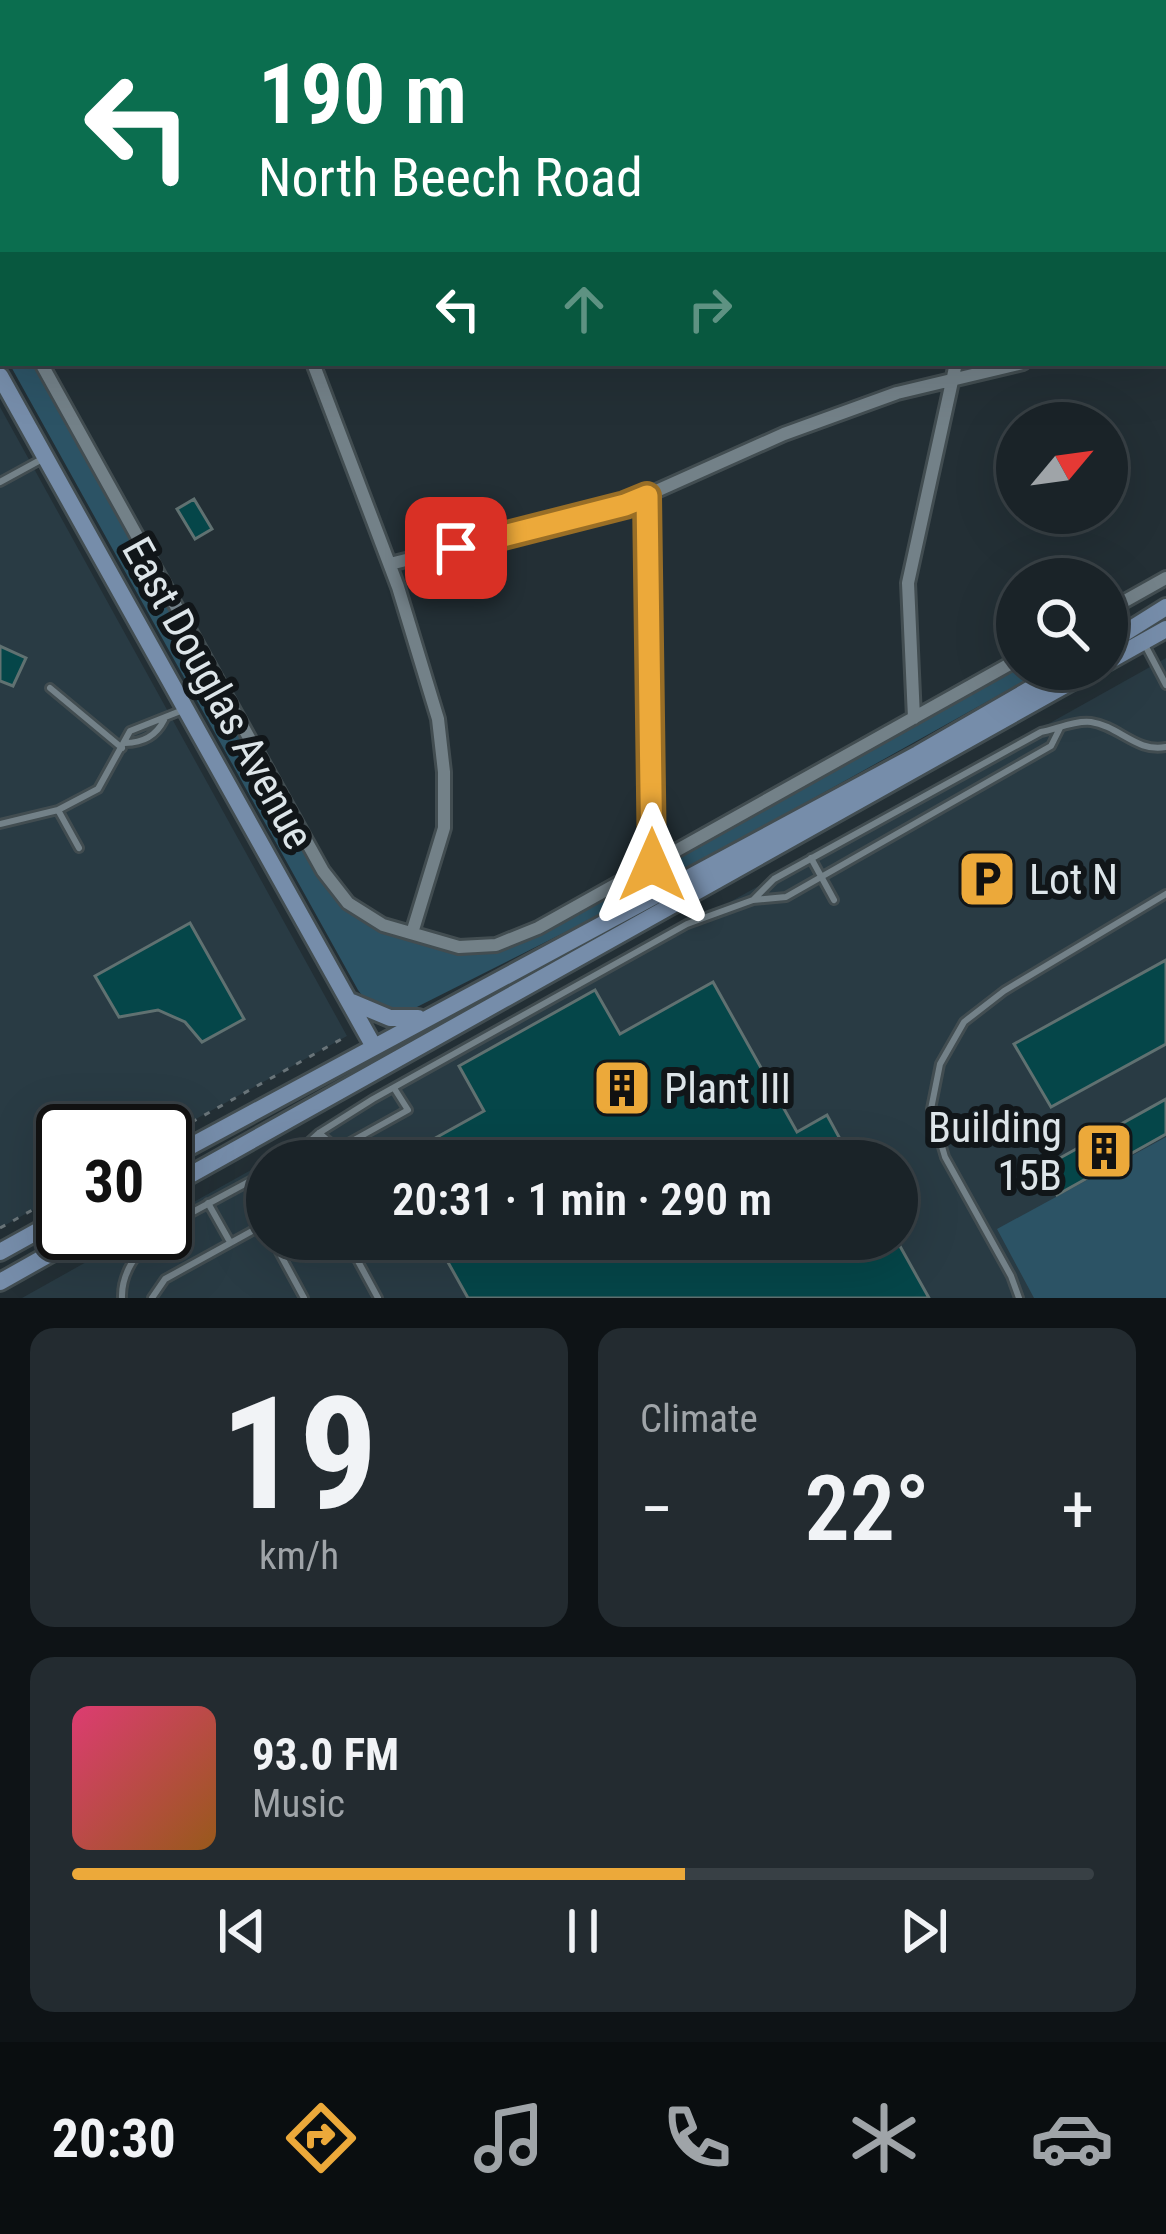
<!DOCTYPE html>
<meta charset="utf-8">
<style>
body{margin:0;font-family:"Roboto Condensed",sans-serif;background:#232b30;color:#f1f3f6;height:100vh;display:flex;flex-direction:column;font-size:45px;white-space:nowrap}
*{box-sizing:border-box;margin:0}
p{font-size:39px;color:#9fa4a8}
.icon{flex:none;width:66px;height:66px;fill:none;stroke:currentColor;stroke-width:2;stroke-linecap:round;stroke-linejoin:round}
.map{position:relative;height:1298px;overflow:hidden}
.drawer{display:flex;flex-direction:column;gap:30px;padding:30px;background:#0e1316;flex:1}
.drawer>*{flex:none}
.banner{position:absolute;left:0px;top:0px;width:1167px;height:366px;box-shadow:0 12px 48px #0002,0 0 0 3px #384045;background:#0b6e4f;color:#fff;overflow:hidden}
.needle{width:78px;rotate:61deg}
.tools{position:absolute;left:996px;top:402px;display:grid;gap:24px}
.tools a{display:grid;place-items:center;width:132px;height:132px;border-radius:50%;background:#1a2328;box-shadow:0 12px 48px #0002,0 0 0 3px #384045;font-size:60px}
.speed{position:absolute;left:36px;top:1104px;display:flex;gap:24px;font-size:60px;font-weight:700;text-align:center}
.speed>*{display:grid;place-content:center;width:156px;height:156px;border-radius:50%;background:#1a2328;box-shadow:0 12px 48px #0002,0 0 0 3px #384045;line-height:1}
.speed .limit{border:6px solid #111;border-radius:18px;background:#fff;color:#111}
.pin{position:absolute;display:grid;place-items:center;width:102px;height:102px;color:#fff;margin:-51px;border-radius:24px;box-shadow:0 6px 18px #0006}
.me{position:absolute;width:132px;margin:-66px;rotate:0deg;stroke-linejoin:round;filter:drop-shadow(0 0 9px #0008)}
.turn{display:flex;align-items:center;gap:42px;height:252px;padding:0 60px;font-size:54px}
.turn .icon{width:156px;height:156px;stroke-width:2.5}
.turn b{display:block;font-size:84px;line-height:102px}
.lanes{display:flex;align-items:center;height:114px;padding:0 60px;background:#0003;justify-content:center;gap:60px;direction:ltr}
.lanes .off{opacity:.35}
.big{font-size:90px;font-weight:600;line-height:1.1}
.drawer .card{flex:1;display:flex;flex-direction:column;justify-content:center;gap:18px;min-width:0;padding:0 42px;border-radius:24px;background:#232b30}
.drawer .dial{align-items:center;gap:0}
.dial b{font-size:156px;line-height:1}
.song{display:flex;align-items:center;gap:36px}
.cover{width:144px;height:144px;border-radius:18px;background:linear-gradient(135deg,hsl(340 70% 55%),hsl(30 70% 35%))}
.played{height:12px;border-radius:6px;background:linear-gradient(90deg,#eca93a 60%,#384045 60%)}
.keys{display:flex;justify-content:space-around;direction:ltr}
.heat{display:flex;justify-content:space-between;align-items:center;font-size:66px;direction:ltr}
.drawer .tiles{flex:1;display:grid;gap:30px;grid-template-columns:1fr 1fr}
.card:last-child{grid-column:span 2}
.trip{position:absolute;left:246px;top:1140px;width:672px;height:120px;border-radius:60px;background:#1a2328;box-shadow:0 12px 48px #0002,0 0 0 3px #384045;font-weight:600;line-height:120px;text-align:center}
.dock{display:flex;height:192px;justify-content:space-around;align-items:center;background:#0a0e10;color:#9fa4a8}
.dock .icon{width:84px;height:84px}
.dock .on{color:#eca93a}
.dock b{font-size:54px;color:#f1f3f6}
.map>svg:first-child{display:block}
</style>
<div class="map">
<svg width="1166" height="1298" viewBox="0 0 1166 1298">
<rect width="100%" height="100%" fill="#232f35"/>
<!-- built -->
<path fill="#293b44" d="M0,407L347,1036L165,1136V1131H63V1193L0,1228Z
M1166,658V1298H22L138,1233H165V1218L267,1161V1239H897V1161H267Z"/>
<!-- green -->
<path fill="#2c5365" d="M9,363H36L330,891C387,940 452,966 526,941L1017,665V669H1046L645,892L403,1014L367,1002L358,990Z
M1166,1137V1298H1034L997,1229Z"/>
<!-- building -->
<path fill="#054649" stroke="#607171" stroke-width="3" d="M194,499L212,529L195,539L177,509Z
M0,646L26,658L13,686L0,681Z
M190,923L244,1019L202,1042L185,1022L158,1010L119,1017L95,976Z
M1166,960V1044L1051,1107L1014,1044Z
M713,982L797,1132L827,1115L852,1161H394L484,1111L459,1066L595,990L620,1034Z
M1166,1099V1134L1057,1195L1042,1168Z
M435,1239H896L929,1298H468Z"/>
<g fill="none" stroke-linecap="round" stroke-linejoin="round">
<!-- lane casing -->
<g stroke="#424d51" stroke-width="12">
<path id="lane" d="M0,482L44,458
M1145,645L1166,685
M50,688L122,748
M1060,728L1051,746L786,897L753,900L774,879L1041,732C1056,729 1076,720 1091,722C1119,726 1137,753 1166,747
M125,743C143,743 156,736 164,720
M58,810L79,848
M0,824L58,810L98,789L130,731L183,710
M811,858L834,900
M319,1133L332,1144L345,1145L408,1110L394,1088
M288,1161L319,1133L373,1099L687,924L753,900
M208,1203L230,1242
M165,1227L267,1172
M272,1239L304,1298
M346,1239L378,1298
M122,1298C121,1272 138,1252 155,1233
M152,1298L165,1279L263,1225L267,1231
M1019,1298L1011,1276L945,1157L931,1109L940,1064L964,1022L1004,991L1166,894"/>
</g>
<!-- street casing -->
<g stroke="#424d51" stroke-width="18">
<path id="street" d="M900,0L901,3
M1002,0V3
M532,3L537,0
M0,57H3
M1164,106L1166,105
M0,288L3,294
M1164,320L1166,319
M41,363L323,871L348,903L383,925L459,947L496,945L538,928L1017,660
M313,363L398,587L438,719L444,772V828L412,933
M647,496L652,865
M390,564L625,505L784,434L897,393L1023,363
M1107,611L1166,578
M914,718L908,583L956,363"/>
</g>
<!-- secondary casing -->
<g stroke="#424d51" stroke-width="22">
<path id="secondary" d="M0,376L373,1045
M1107,644L1166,607
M1107,662L1166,629
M352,1002L390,1018H418
M165,1160L918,754L1065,669
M165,1189L1094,669
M0,1252L63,1217
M0,1282L87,1233"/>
</g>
<!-- path -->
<path stroke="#697479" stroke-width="3" stroke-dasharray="6 9" stroke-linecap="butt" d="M165,1137L347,1036
M0,1228L63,1193"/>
<!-- lane -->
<use href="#lane" stroke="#738188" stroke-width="6"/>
<!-- street -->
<use href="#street" stroke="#738188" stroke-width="12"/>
<!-- secondary -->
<use href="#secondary" stroke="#768daa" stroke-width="16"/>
</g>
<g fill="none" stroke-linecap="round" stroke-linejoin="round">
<!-- route casing -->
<g stroke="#996e26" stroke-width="30">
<path id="route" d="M456,548L625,505L647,496L652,865"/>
</g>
<!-- route -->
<use href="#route" stroke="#eca93a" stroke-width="21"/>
</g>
<!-- icons -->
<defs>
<g id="parking-square" transform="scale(3)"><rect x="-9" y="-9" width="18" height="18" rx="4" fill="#eca93a" stroke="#111619"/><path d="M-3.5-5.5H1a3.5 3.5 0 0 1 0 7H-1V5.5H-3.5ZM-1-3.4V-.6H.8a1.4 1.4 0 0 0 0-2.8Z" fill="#111"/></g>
<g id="building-square" transform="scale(3)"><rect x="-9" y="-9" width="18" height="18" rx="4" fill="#eca93a" stroke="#111619"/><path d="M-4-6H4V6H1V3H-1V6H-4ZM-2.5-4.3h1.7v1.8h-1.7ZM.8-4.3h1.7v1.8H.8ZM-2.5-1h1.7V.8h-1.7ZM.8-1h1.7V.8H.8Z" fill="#111"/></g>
</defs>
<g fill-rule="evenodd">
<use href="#parking-square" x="987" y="879"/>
<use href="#building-square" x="622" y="1088"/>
<use href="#building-square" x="1104" y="1151"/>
</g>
<g text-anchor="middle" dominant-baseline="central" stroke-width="12" stroke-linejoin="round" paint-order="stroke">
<!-- street labels -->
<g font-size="42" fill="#dde5e9" stroke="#111619">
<text transform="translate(218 693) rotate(61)">East Douglas Avenue</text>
</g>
<!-- poi labels -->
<g font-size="42" fill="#dde5e9" stroke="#111619" text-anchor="start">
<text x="1029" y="879">Lot N</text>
<text x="664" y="1088">Plant III</text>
<text x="1062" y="1127" text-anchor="end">Building<tspan x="1062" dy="48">15B</tspan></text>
</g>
</g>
</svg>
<div class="tools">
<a><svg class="needle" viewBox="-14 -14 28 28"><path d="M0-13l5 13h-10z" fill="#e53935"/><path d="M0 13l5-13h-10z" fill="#9fa4a8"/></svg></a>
<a><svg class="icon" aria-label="search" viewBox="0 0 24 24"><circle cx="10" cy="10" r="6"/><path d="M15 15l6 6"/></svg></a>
</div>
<div class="speed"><div class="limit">30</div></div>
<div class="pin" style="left:456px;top:548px;background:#d93025"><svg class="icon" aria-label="arrive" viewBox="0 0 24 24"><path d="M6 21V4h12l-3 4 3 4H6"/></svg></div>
<svg class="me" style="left:652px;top:865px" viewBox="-20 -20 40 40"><path d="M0-17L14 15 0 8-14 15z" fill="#eca93a" stroke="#fff" stroke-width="4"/></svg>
<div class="trip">20:31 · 1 min · 290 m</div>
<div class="banner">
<div class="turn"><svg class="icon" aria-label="left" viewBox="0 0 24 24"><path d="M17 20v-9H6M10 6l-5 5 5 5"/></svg><div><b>190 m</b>North Beech Road</div></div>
<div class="lanes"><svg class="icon" aria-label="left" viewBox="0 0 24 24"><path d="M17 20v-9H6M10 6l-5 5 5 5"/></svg><svg class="icon off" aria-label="ahead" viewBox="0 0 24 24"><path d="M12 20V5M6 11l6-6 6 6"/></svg><svg class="icon off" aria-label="right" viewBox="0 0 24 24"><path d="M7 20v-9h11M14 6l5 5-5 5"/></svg></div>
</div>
</div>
<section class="drawer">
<div class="tiles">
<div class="card dial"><b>19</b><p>km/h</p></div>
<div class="card"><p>Climate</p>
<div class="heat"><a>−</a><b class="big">22°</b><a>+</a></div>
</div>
<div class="card">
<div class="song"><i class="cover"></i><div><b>93.0 FM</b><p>Music</p></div></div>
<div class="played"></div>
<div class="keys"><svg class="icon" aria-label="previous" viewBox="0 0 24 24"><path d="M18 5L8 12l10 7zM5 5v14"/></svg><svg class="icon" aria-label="pause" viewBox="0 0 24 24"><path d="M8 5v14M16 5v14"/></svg><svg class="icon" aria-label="next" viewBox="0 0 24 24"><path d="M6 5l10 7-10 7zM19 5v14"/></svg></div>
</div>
</div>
</section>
<nav class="dock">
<b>20:30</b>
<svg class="icon on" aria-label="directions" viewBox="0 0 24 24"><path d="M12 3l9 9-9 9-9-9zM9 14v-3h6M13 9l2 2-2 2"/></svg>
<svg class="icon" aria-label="music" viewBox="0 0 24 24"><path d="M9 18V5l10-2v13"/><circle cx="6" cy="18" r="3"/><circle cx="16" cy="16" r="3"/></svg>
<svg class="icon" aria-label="phone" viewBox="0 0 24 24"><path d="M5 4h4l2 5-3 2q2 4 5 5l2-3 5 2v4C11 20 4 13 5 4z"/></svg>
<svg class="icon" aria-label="climate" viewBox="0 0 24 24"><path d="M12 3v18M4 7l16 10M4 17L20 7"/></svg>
<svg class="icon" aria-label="car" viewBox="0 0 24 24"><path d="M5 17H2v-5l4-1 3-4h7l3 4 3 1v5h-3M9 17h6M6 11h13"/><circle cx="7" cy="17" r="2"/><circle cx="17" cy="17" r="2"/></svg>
</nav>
